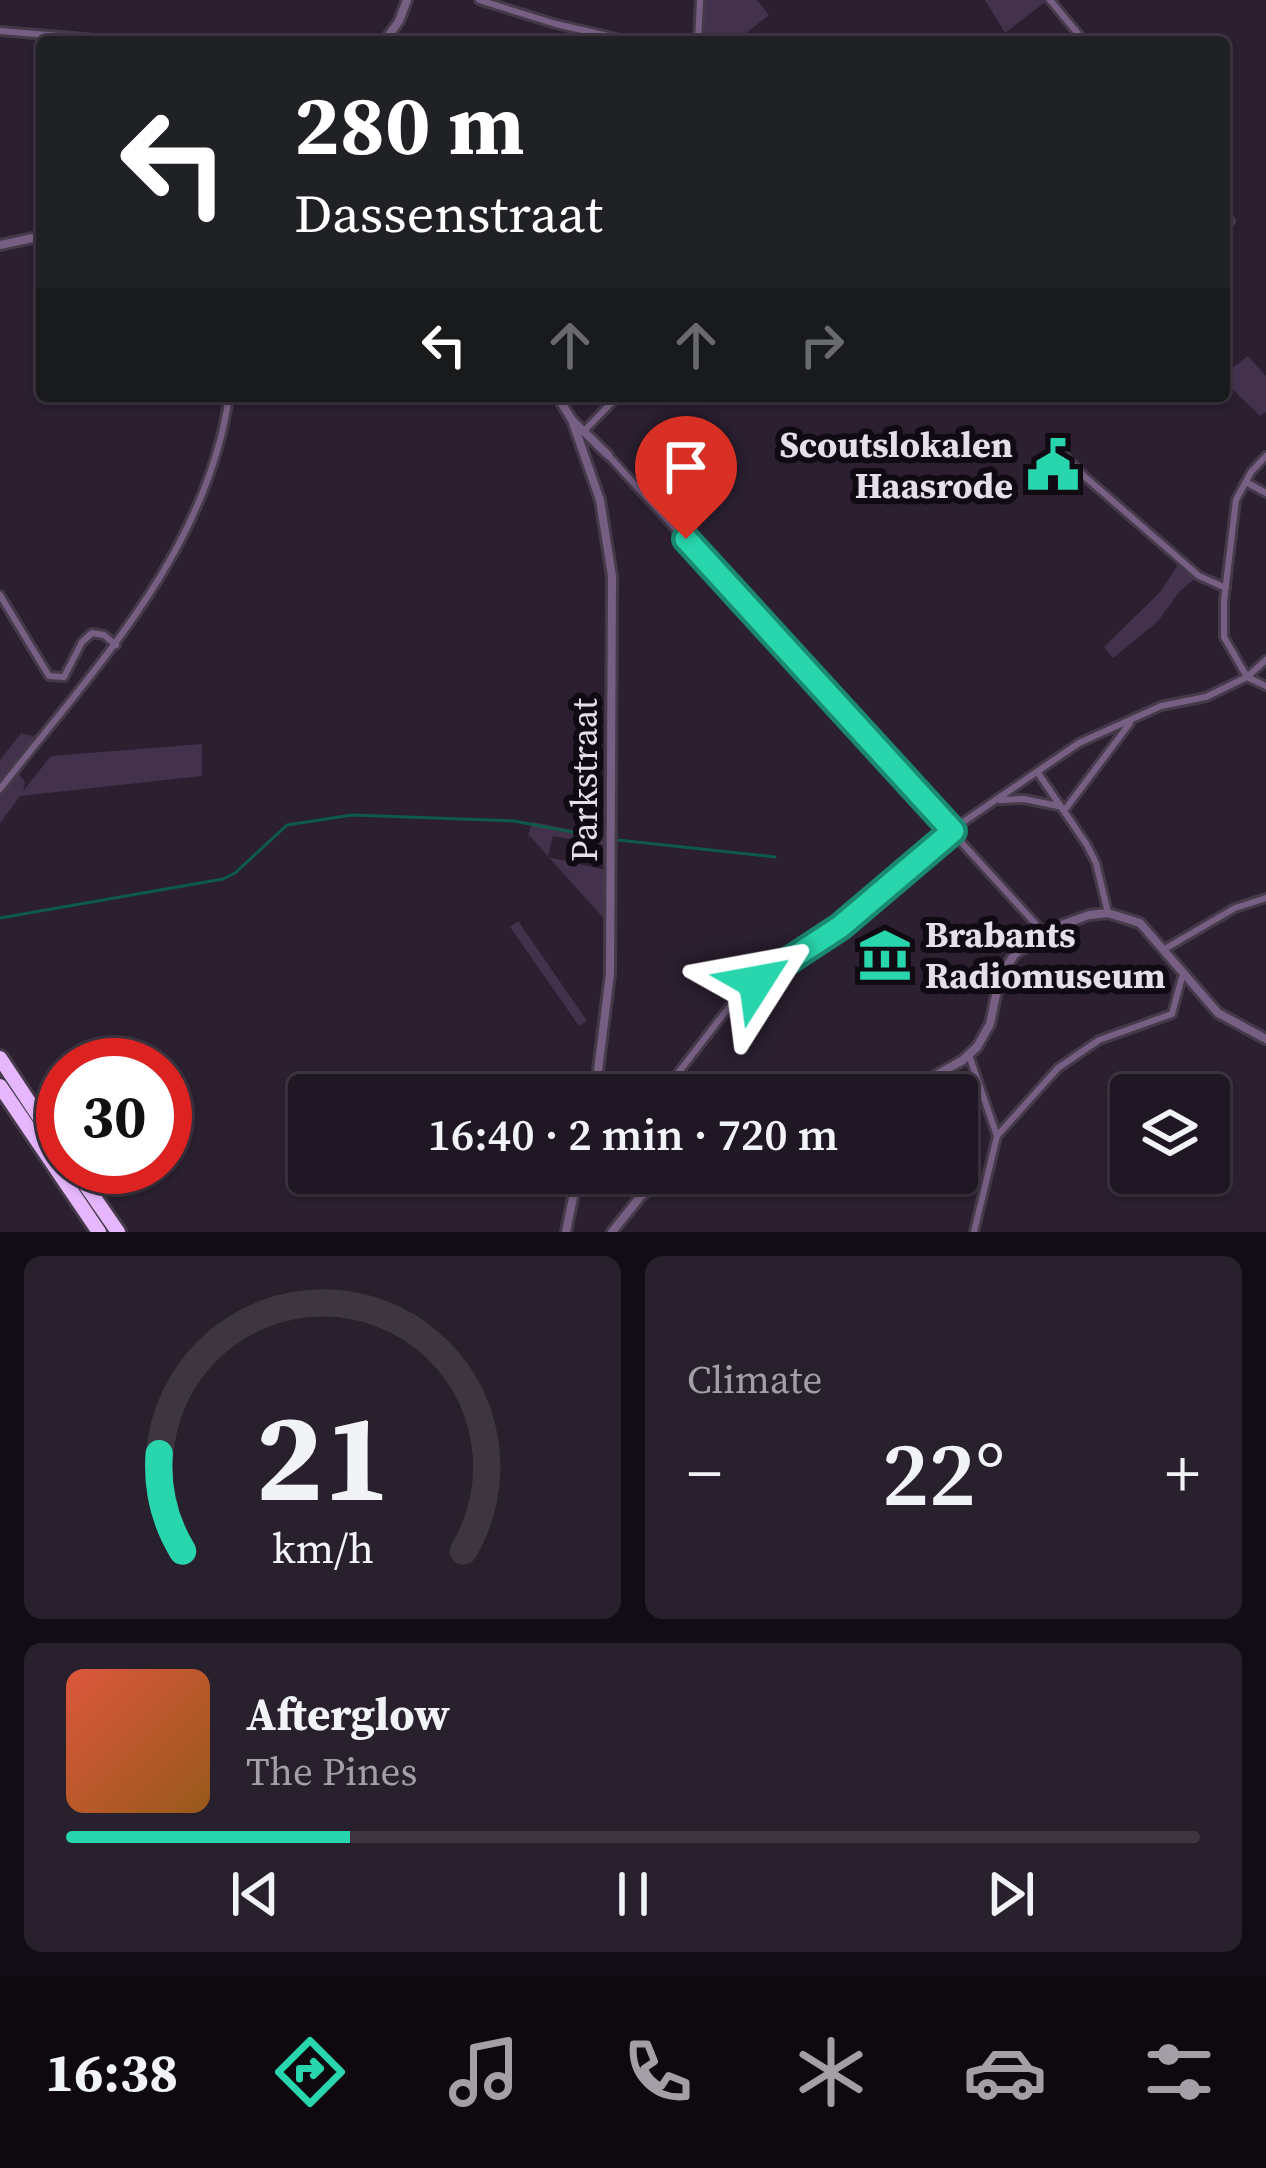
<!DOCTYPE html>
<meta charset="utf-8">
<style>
body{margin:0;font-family:"Source Serif 4",serif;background:#28202c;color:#f1f3f6;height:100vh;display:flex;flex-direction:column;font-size:45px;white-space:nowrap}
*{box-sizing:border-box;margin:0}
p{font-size:39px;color:#a29fa6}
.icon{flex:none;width:66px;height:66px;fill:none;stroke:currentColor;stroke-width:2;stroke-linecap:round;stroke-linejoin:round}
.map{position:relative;height:1232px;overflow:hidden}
.side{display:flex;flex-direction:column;gap:24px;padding:24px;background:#120d14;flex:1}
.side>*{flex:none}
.banner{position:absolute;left:36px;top:36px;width:1194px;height:366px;border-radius:12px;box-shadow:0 3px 9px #0004,0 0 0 3px #3d3641;background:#202124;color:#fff;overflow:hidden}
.fabs{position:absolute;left:1110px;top:1074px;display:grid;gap:24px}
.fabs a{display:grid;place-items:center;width:120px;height:120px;border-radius:12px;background:#201724;box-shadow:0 3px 9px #0004,0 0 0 3px #3d3641;font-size:60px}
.speed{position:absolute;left:36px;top:1038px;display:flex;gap:24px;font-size:60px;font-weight:700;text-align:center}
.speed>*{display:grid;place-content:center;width:156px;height:156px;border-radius:50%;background:#201724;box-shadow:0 3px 9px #0004,0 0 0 3px #3d3641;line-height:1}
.speed .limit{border:18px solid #d22;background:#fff;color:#111}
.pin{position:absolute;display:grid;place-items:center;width:102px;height:102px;color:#fff;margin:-123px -51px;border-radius:50% 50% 50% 0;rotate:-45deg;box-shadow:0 0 12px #0007}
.pin .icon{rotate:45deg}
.me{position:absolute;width:132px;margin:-66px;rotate:56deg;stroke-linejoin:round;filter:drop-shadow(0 0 9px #0008)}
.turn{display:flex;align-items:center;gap:42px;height:252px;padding:0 60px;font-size:54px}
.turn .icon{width:156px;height:156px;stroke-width:2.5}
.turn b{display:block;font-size:84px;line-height:102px}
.lanes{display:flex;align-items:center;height:114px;padding:0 60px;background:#0003;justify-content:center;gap:60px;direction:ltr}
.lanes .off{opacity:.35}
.big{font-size:90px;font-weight:600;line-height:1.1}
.side .card{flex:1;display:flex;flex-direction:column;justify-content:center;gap:18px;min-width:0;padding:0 42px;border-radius:18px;background:#28202c}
.side .dial{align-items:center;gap:0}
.dial svg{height:312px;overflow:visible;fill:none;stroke:#3d3641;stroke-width:7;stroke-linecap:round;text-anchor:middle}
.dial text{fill:#f1f3f6;stroke:none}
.song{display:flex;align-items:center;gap:36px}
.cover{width:144px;height:144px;border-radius:18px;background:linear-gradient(135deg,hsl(10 70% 55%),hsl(30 70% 35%))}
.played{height:12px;border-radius:6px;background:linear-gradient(90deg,#28d5ad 25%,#3d3641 25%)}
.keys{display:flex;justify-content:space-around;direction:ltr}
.heat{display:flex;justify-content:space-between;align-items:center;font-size:66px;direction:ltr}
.side .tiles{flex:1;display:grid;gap:24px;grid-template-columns:1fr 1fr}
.card:last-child{grid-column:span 2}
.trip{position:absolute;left:288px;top:1074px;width:690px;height:120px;border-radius:12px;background:#201724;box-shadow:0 3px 9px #0004,0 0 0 3px #3d3641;font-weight:600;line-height:120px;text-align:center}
.tabs{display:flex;height:192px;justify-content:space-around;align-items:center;background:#0d090e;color:#a29fa6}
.tabs .icon{width:84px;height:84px}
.tabs .selected{color:#28d5ad}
.tabs b{font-size:54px;color:#f1f3f6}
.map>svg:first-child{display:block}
</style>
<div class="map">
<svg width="1266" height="1232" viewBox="0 0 1266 1232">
<rect width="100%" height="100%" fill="#2b1f30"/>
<!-- green -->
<path fill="#44324c" d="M701,0H757L769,15L735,42H705L700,32Z
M985,0H1048L1005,33Z
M1248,356L1266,376V412L1260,416L1224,381V374Z
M1179,563L1196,578L1179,592L1158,621L1113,658L1104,647L1161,591Z
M21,733L40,738L15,770L25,782L23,791L51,756L202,744V776L20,796L0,823V760Z
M533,822L607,837L606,863H602L603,845L553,836L548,857L606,870V921L528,834Z
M518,921L587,1021L579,1026L510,927Z"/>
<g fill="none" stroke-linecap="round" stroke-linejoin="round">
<!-- stream -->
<path stroke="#0f5b49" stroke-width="3" d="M618,840L775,857
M0,918L223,879L235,873L287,825L352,815L514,821L599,837"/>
<!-- minor casing -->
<g stroke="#453a4a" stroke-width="12">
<path id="minor" d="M479,0L556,24L634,42
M1050,0L1085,42
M0,31L132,42
M698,42L700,0
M1224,214L1230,221
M586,429L618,396
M1054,445L1084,476L1199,576L1226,588
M608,455L1044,933
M1246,482L1266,493
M0,595L49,676L64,677L82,642L92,633L104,635L116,645
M1247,677L1224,637V601L1236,500L1251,472L1266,456
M1247,677L1266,686
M1038,773L1087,845L1096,863L1108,913
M0,789C93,670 207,552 229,396
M1000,800L1024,799L1058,806
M1064,811L1130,723
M1163,950L1235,908L1266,898
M969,1055L997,1136
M661,1095L733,1002L781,964L840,927L951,836L956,827L1079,743L1161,706L1206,697L1247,677L1266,660
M974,1232L997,1136L1058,1068L1099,1040L1172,1014L1182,977"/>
</g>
<!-- tertiary casing -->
<g stroke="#453a4a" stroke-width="14">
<path id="tertiary" d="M384,42L399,21L407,0
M0,245L42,236
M557,396L572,420L600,500L612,576L610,974L595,1095
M572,420L608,455
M901,1095L963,1060L977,1047L990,1024L1000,976L1015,954L1056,927L1089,915L1108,913L1140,923L1218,1013L1266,1039
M566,1232L578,1173
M612,1232L641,1196L666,1173"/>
</g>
<!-- motorway casing -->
<g stroke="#453a4a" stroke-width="20">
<path id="motorway" d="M0,1058L63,1153
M0,1086L99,1232
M73,1167L118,1232"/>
</g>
<!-- minor -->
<use href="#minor" stroke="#775f83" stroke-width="6"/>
<!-- tertiary -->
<use href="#tertiary" stroke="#775f83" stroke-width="8"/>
<!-- motorway -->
<use href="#motorway" stroke="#e7b7fe" stroke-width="14"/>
</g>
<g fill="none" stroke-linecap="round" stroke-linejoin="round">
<!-- route casing -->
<g stroke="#1a8a70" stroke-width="30">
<path id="route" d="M686,539L953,831L840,927L756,982"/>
</g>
<!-- route -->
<use href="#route" stroke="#28d5ad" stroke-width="21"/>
</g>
<!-- icons -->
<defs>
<g id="civic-bare" transform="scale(4.14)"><path d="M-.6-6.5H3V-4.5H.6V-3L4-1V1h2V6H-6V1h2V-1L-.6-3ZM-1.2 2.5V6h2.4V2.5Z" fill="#28d5ad" stroke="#100b13" stroke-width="2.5" paint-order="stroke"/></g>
<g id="museum-bare" transform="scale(4.14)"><path d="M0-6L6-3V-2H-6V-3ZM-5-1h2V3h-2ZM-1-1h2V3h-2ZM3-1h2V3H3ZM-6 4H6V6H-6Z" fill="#28d5ad" stroke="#100b13" stroke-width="2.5" paint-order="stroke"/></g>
</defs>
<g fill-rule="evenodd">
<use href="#civic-bare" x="1053" y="465"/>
<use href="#museum-bare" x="885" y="955"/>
</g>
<g text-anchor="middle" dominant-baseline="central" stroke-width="12" stroke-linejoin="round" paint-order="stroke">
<!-- poi labels -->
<g font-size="36" font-weight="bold" fill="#e6deea" stroke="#100b13" text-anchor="end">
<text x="1013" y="444">Scoutslokalen<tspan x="1013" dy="41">Haasrode</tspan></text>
<text x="925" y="934" text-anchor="start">Brabants<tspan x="925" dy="41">Radiomuseum</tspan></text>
</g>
<!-- street labels -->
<g font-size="36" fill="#e6deea" stroke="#100b13">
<text transform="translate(584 780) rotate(-90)">Parkstraat</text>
</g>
</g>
</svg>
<div class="fabs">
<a><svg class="icon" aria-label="layers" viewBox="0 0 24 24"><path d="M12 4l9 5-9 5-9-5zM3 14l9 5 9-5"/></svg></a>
</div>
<div class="speed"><div class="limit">30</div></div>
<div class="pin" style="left:686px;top:539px;background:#d93025"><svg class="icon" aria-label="arrive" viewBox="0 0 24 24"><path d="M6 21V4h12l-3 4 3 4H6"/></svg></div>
<svg class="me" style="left:756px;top:982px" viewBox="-20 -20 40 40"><path d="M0-17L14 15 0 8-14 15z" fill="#28d5ad" stroke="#fff" stroke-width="4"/></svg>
<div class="trip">16:40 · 2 min · 720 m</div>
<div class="banner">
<div class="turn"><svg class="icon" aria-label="left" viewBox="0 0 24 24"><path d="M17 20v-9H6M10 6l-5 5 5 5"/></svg><div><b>280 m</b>Dassenstraat</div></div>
<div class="lanes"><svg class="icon" aria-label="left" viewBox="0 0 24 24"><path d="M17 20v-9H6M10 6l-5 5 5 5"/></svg><svg class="icon off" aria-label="ahead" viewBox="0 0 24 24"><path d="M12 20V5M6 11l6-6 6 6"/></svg><svg class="icon off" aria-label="ahead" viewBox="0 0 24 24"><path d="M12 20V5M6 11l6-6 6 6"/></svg><svg class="icon off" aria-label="right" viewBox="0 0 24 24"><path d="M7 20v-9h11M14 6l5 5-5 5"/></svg></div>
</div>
</div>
<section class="side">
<div class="tiles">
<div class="card dial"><svg viewBox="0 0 100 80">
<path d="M14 69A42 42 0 1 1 86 69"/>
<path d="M14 69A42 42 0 0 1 8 44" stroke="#28d5ad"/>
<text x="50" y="56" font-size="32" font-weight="700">21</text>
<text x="50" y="72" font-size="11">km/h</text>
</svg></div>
<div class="card"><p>Climate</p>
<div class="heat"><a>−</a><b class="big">22°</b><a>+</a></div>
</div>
<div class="card">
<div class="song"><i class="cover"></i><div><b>Afterglow</b><p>The Pines</p></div></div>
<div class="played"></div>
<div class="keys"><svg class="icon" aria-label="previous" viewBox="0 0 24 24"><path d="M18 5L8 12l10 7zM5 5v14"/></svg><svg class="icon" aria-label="pause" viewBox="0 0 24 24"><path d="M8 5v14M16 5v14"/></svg><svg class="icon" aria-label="next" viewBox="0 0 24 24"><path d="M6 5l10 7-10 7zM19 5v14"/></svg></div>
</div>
</div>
</section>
<nav class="tabs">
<b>16:38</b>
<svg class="icon selected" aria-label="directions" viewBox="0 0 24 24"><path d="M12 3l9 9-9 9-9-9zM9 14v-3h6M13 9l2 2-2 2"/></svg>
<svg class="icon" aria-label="music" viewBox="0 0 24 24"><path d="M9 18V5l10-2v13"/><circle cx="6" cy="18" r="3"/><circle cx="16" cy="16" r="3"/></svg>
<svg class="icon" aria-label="phone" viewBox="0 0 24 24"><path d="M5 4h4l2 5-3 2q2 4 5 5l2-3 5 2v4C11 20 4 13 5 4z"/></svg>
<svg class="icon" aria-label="climate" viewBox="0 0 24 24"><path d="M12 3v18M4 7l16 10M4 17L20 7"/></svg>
<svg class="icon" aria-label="car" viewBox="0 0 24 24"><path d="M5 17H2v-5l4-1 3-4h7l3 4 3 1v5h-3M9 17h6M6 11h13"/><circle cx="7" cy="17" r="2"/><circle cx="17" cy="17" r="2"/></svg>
<svg class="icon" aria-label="filters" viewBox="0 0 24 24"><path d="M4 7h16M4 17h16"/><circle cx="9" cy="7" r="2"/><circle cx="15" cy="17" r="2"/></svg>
</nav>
